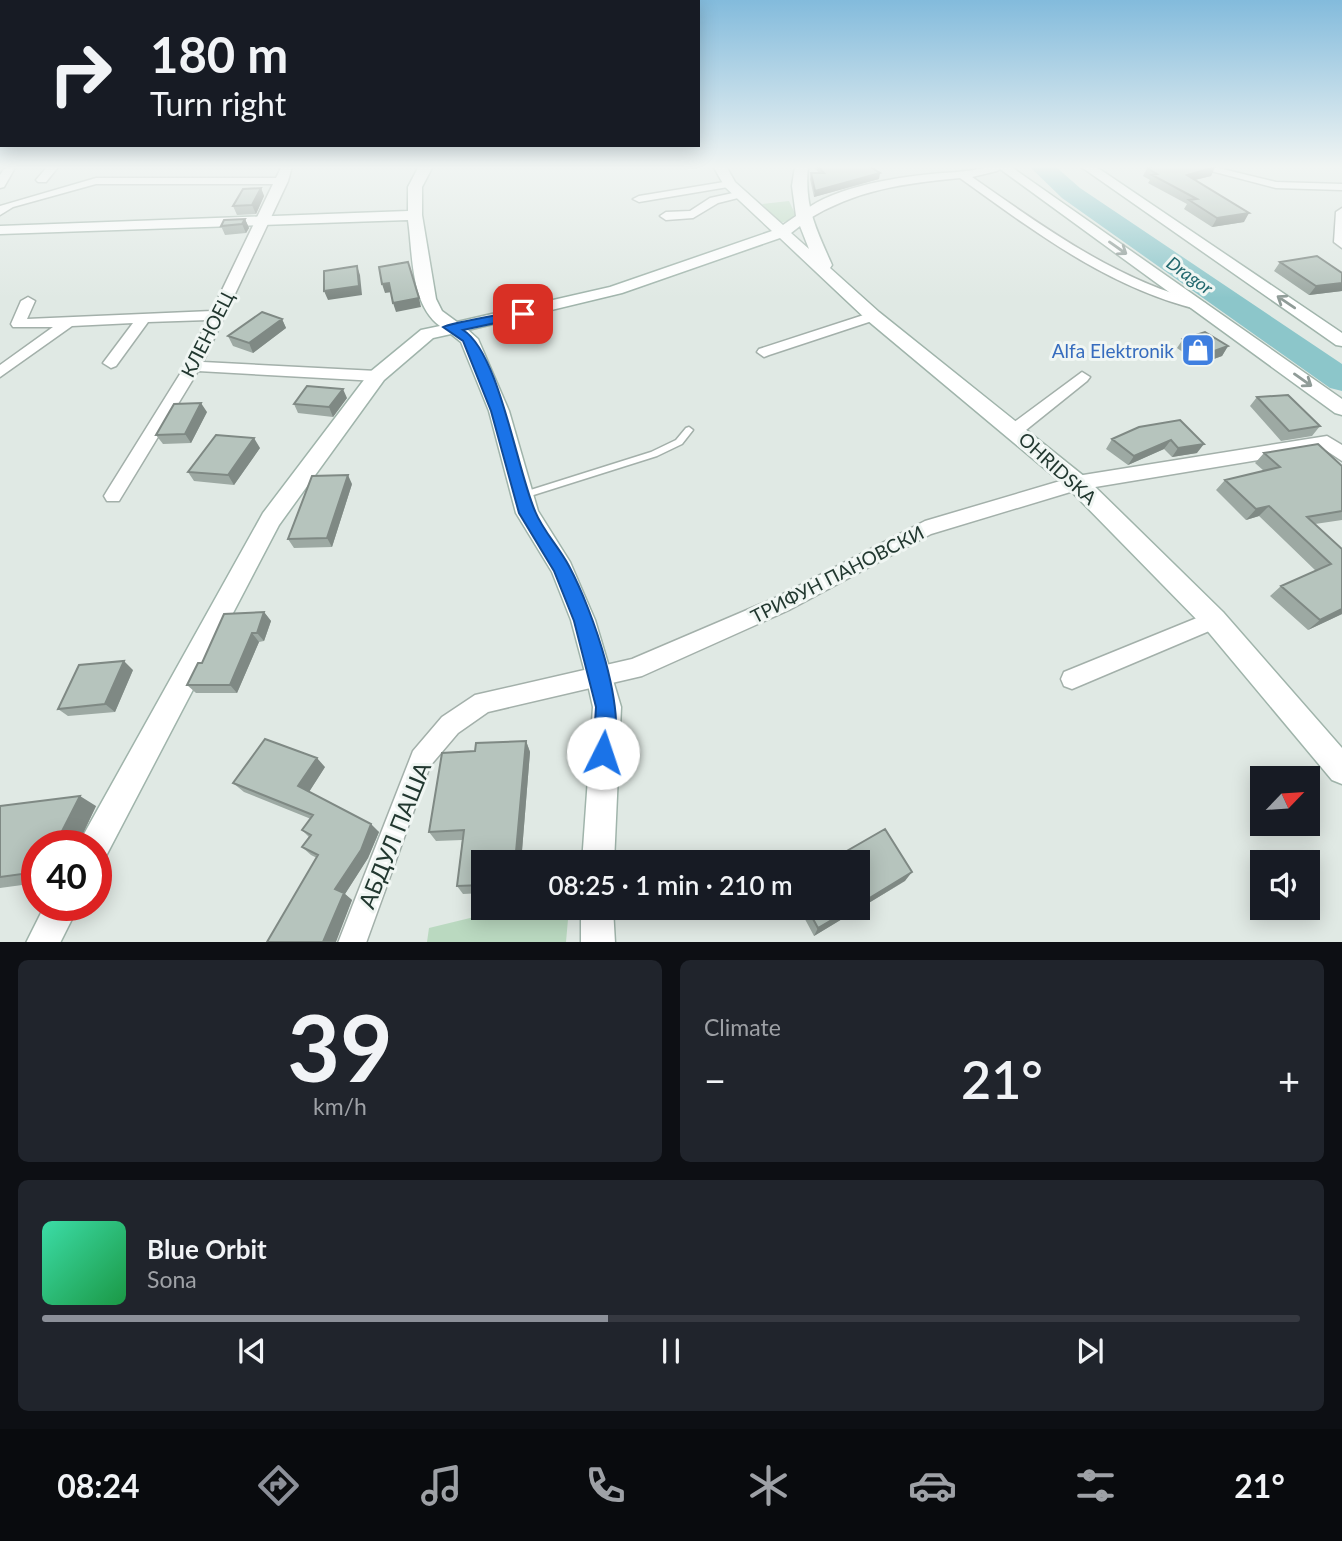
<!DOCTYPE html>
<meta charset="utf-8">
<style>
body{margin:0;font-family:Lato,sans-serif;background:#20242c;color:#f1f3f6;height:100vh;display:flex;flex-direction:column;font-size:26px;white-space:nowrap}
*{box-sizing:border-box;margin:0}
p{font-size:23px;color:#9ea1a6}
.icon{flex:none;width:38px;height:38px;fill:none;stroke:currentColor;stroke-width:2;stroke-linecap:round;stroke-linejoin:round}
.map{position:relative;height:942px;overflow:hidden}
.side{display:flex;flex-direction:column;gap:18px;padding:18px;background:#0d0f14;flex:1}
.side>*{flex:none}
.banner{position:absolute;left:0px;top:0px;width:700px;height:147px;box-shadow:0 4px 18px #0003;background:#171b24;color:#f1f3f6;overflow:hidden}
.needle{width:46px;rotate:65deg}
.tools{position:absolute;left:1250px;top:766px;display:grid;gap:14px}
.tools a{display:grid;place-items:center;width:70px;height:70px;border-radius:0px;background:#171b24;box-shadow:0 4px 18px #0003;font-size:35px}
.speed{position:absolute;left:21px;top:830px;display:flex;gap:14px;font-size:35px;font-weight:700;text-align:center}
.speed>*{display:grid;place-content:center;width:91px;height:91px;border-radius:50%;background:#171b24;box-shadow:0 4px 18px #0003;line-height:1}
.speed .limit{border:10px solid #d22;background:#fff;color:#111}
.pin{position:absolute;display:grid;place-items:center;width:60px;height:60px;color:#fff;margin:-30px;border-radius:14px;box-shadow:0 4px 10px #0006}
.me{position:absolute;width:77px;margin:-38px;rotate:4deg;stroke-linejoin:round;filter:drop-shadow(0 0 5px #0008)}
.turn{display:flex;align-items:center;gap:24px;height:147px;padding:0 35px;font-size:32px}
.turn .icon{width:91px;height:91px;stroke-width:2.5}
.turn b{display:block;font-size:49px;line-height:60px}
.big{font-size:52px;font-weight:600;line-height:1.1}
.side .tile{flex:1;display:flex;flex-direction:column;justify-content:center;gap:10px;min-width:0;padding:0 24px;border-radius:10px;background:#20242c}
.side .dial{align-items:center;gap:0}
.dial b{font-size:91px;line-height:1}
.song{display:flex;align-items:center;gap:21px}
.cover{width:84px;height:84px;border-radius:10px;background:linear-gradient(135deg,hsl(160 70% 55%),hsl(140 70% 35%))}
.played{height:7px;border-radius:4px;background:linear-gradient(90deg,#8c9099 45%,#363941 45%)}
.keys{display:flex;justify-content:space-around;direction:ltr}
.heat{display:flex;justify-content:space-between;align-items:center;font-size:38px;direction:ltr}
.side .tiles{flex:1;display:grid;gap:18px;grid-template-columns:1fr 1fr}
.tile:last-child{grid-column:span 2}
.trip{position:absolute;left:471px;top:850px;width:399px;height:70px;border-radius:0px;background:#171b24;box-shadow:0 4px 18px #0003;font-weight:600;line-height:70px;text-align:center}
.dock{display:flex;height:112px;justify-content:space-around;align-items:center;background:#090b0e;color:#9ea1a6}
.dock .icon{width:49px;height:49px}
.dock .current{color:#8c9099}
.dock b{font-size:32px;color:#f1f3f6}
.map>svg:first-child{display:block}
</style>
<div class="map">
<svg width="1342" height="943" viewBox="0 0 1342 943">
<rect width="100%" height="100%" fill="#e0e9e4"/>
<!-- green -->
<path fill="#bad9c0" d="M789,201L797,218L780,223L762,204Z
M511,908H569L566,942H427L429,928Z"/>
<g fill="none" stroke-linecap="round" stroke-linejoin="round">
<!-- river -->
<path fill="#8cc6ca" fill-rule="evenodd" d="M1029,166H1055L1080,188L1342,364V391L1330,388L1062,198Z"/>
<!-- lane casing -->
<g stroke="#a3b0aa" stroke-width="3">
<path id="lane" d="M689,427L693,430L682,444L657,456L524,498L521,497L519,495L521,493L651,452L676,440L686,428Z"/>
</g>
<!-- street casing -->
<g stroke="#a3b0aa" stroke-width="3">
<path id="street" d="M6,166H16L4,187L0,188V175Z
M48,166H59L46,182H38L36,180Z
M282,166H292L288,181L203,362L377,371L385,376L377,381L198,371L119,501H107L104,496L107,491L185,366L208,320L148,322L116,366L111,368L103,363L133,323L72,326L0,377V365L53,327H13L11,324L21,301L28,297L35,301L27,319L212,311L273,184H96L13,207L0,215V206L96,178H276Z
M991,166H1006L997,171L972,177C1045,228 1117,281 1205,303L1207,306L1200,310C1109,288 1035,232 960,178C905,183 855,190 807,220L797,217C826,188 892,178 931,174C952,172 972,172 991,166Z
M1192,166H1210L1276,182L1342,184V190L1276,188Z
M730,181L734,182V186L639,202L633,199L639,196Z
M742,191L748,194L746,196L718,203L693,218L666,220L660,216L666,212L690,211L710,198Z
M1342,208V248L1334,242L1336,212Z
M873,312L880,316L878,319L769,355L764,357L757,352L759,349Z
M1082,372L1090,377L1087,381L1021,434H1009L1007,430L1009,426Z
M1327,436L1342,445V461L1324,449L1077,490L931,534L789,610L642,676L488,712L458,733L430,766L366,943H338L413,751L442,717L475,695L632,659L775,598L925,521L1077,476Z
M1214,611L1221,614L1224,620L1221,626L1072,689L1064,686L1061,679L1064,672Z"/>
</g>
<!-- secondary casing -->
<g stroke="#a0b4ab" stroke-width="3">
<path id="secondary" d="M419,166H433L422,187V215L436,299L442,311L457,322L610,287L772,231L725,187L713,166H726L735,182L783,225L796,216L792,186L795,166H808C804,206 816,229 832,265L830,268L879,312L1085,477L1223,612L1342,748V784L1332,780L1205,628L1069,489L867,320L780,238L622,293L468,330L478,339L509,411L538,511L570,562L595,620L621,707L614,863H582L593,707L586,676L571,620L552,572L516,513L489,411L461,342L451,334L433,338L384,380L279,525L106,856L96,860V845H80L84,834L263,513L370,372L421,330L440,326C410,304 413,254 408,220L0,234V226L408,211V187ZM800,226L809,249L791,233Z
M996,166H1010L1342,399V415L1335,413Z
M1080,166H1095L1342,333V346L1336,345Z
M45,905H79L60,943H26Z
M581,908H613L615,943H581Z"/>
</g>
<!-- lane -->
<use href="#lane" fill="#fff" fill-rule="evenodd"/>
<!-- street -->
<use href="#street" fill="#fff" fill-rule="evenodd"/>
<!-- secondary -->
<use href="#secondary" fill="#fff" fill-rule="evenodd"/>
</g>
<!-- wall -->
<path fill="#9da9a3" d="M813,166H869L879,179L814,197L810,179L811,173H819Z
M1215,167L1211,176L1195,180L1244,222L1212,227L1184,209L1187,204L1148,183L1150,180L1143,176L1147,168Z
M261,188L264,196L256,214L237,215L233,206Z
M245,219L249,228L246,233L225,235L221,226Z
M1280,262L1342,273V291L1309,295L1274,271Z
M282,319L286,328L253,353L233,346L228,336Z
M1183,339L1228,346L1222,356L1200,364L1177,348Z
M1257,397L1320,426L1312,436L1281,441L1250,406Z
M347,398L333,417L298,413L294,404Z
M207,412L191,443L163,444L156,435Z
M1180,420L1197,453L1172,457L1164,449L1128,465L1106,449L1112,439Z
M260,448L234,485L194,481L188,472Z
M1264,453L1342,466V520L1315,524L1342,549V614L1308,630L1270,596L1281,586L1316,571L1259,516L1246,520L1216,490L1225,480L1264,471L1255,463Z
M352,484L332,547L294,548L288,539Z
M264,612L271,621L264,641L259,642L237,693H196L187,685Z
M133,670L115,712L68,716L58,709Z
M526,741L530,752L521,863H483V893L463,894L457,886L462,840L436,841L429,832L475,751Z
M325,767L309,792L379,832L368,858L345,894L352,900L335,942L317,858L311,855L302,847L309,837L302,830L311,819L244,792L233,783Z
M0,806H96L78,844L80,845H37V883L0,888Z
M905,881L814,936L799,908H858Z"/>
<!-- shaded-wall -->
<path fill="#7f8984" d="M1215,167L1211,176L1182,183L1187,175Z
M880,173L879,179L814,197L815,191Z
M261,188L264,196L256,214L252,205Z
M1249,213L1244,222L1212,227L1217,218Z
M245,219L249,228L246,233L242,224Z
M357,266L360,275L362,295L328,300L324,291Z
M389,283L392,292L385,293L382,284Z
M1342,283V291L1309,295L1316,286Z
M419,298L421,307L396,312L393,303Z
M282,319L286,328L253,353L249,343Z
M1228,346L1222,356L1200,364L1206,354Z
M343,389L347,398L333,417L329,407Z
M201,403L207,412L191,443L185,434Z
M254,438L260,448L234,485L228,475Z
M1171,440L1164,449L1128,465L1134,456Z
M1204,444L1197,453L1172,457L1178,448Z
M348,475L352,484L332,547L327,538Z
M1269,506L1259,516L1246,520L1256,509Z
M1342,609V614L1308,630L1320,620Z
M264,612L271,621L264,641L257,633Z
M252,633L259,642L237,693L230,685Z
M124,661L133,670L115,712L105,704Z
M526,741L530,752L521,863H515Z
M317,758L325,767L307,795L298,786Z
M80,796L96,806L78,844L60,835Z
M371,824L379,832L368,858L345,894L352,900L336,942H323L335,889Z
M66,838L79,845H64Z
M912,872L905,881L814,936L818,928L852,908H858V905Z"/>
<!-- building -->
<path fill="#b6c4bd" stroke="#7f8984" stroke-width="2" d="M818,166H869L880,173L815,191L811,173H824Z
M1155,166H1212L1215,167L1187,175L1249,213L1217,218L1189,200L1197,199L1152,175L1157,174L1147,168Z
M261,188L252,205L233,206L243,189Z
M245,219L242,224L221,226L224,220Z
M1317,256L1342,273V283L1316,286L1280,262Z
M408,262L419,298L393,303L389,283L382,284L379,267Z
M357,266L359,286L324,291V271Z
M262,312L282,319L249,343L228,336Z
M1205,332L1228,346L1206,354L1183,339Z
M307,386L343,389L329,407L294,404Z
M1288,395L1320,426L1289,431L1257,397Z
M201,403L185,434L156,435L174,404Z
M1180,420L1204,444L1178,448L1171,440L1134,456L1112,439L1139,427Z
M216,435L254,438L228,475L188,472Z
M1318,444L1342,466V511L1307,517L1342,549V609L1320,620L1281,586L1331,564L1269,506L1256,509L1225,480L1280,467L1264,453Z
M348,475L327,538L288,539L312,476Z
M264,612L257,633H252L230,685H187L198,663H202L224,614Z
M124,661L105,704L58,709L79,665Z
M265,739L317,758L298,786L371,824L361,850L335,889L344,893L323,942H267L318,855L302,847L311,835L302,830L313,815L233,783Z
M526,741L515,863H483V885L457,886L464,830L429,832L442,753L475,751L476,743Z
M80,796L60,835L66,838L64,845H37V872L0,877V806Z
M885,829L912,872L858,905V863H826Z
M807,908H852L818,928Z"/>
<!-- one-way arrows -->
<defs><path id="oneway-shaft" d="M-6 0H5M1.5-3L5.5 0L1.5 3" fill="none" stroke-width="1.6" stroke-linecap="round" stroke-linejoin="round" transform="scale(1.75)"/></defs>
<g stroke="#909c98">
<use href="#oneway-shaft" transform="translate(1118 248) rotate(35)"/>
<use href="#oneway-shaft" transform="translate(1286 302) rotate(-146)"/>
<use href="#oneway-shaft" transform="translate(1303 380) rotate(35)"/>
</g>
<!-- sky -->
<linearGradient id="sky" x2="0" y2="1"><stop stop-color="#83bbdc"/><stop offset="0.56" stop-color="#f1f5f3"/><stop offset="1" stop-color="#f1f5f3" stop-opacity="0"/></linearGradient>
<rect width="1342" height="298" fill="url(#sky)"/>
<!-- route -->
<path fill="#1a73e8" stroke="#114b97" stroke-width="2" d="M523,310L530,314L528,316L463,330C499,352 517,470 535,511C543,531 559,547 569,566C592,609 630,714 611,761L603,764L596,761L593,753L596,707L574,621L554,571L519,513L491,411L463,341L443,327C449,323 510,313 523,310Z"/>
<!-- icons -->
<defs>
<g id="shop-square" transform="scale(1.75)"><rect x="-9" y="-9" width="18" height="18" rx="4" fill="#3f7fe0" stroke="#f0f6f3"/><path d="M-5-2.5h2.3a2.7 3.5 0 0 1 5.4 0H5L5.5 6h-11ZM-1.5-2.5h3a1.5 2.3 0 0 0-3 0Z" fill="#fff"/></g>
</defs>
<g fill-rule="evenodd">
<use href="#shop-square" x="1198" y="350"/>
</g>
<g text-anchor="middle" dominant-baseline="central" stroke-width="6" stroke-linejoin="round" paint-order="stroke">
<!-- far-water labels -->
<g font-size="18" font-style="italic" fill="#22686e" stroke="#f0f6f3">
<text transform="translate(1190 275) rotate(35)">Dragor</text>
</g>
<!-- street labels -->
<g font-size="19" fill="#223830" stroke="#f0f6f3">
<text transform="translate(207 334) rotate(-63)">КЛЕНОЕЦ</text>
<text transform="translate(1058 468) rotate(42)">OHRIDSKA</text>
<text transform="translate(837 574) rotate(-27)">ТРИФУН ПАНОВСКИ</text>
</g>
<!-- shop labels -->
<g font-size="19" fill="#366cbe" stroke="#f0f6f3" text-anchor="end">
<text x="1174" y="350">Alfa Elektronik</text>
</g>
<!-- near-street labels -->
<g font-size="23" fill="#223830" stroke="#f0f6f3">
<text transform="translate(394 835) rotate(-68)">АБДУЛ ПАША</text>
</g>
</g>
</svg>
<div class="tools">
<a><svg class="needle" viewBox="-14 -14 28 28"><path d="M0-13l5 13h-10z" fill="#e53935"/><path d="M0 13l5-13h-10z" fill="#9ea1a6"/></svg></a>
<a><svg class="icon" aria-label="sound" viewBox="0 0 24 24"><path d="M4 9h4l5-4v14l-5-4H4zM17 9q2 3 0 6"/></svg></a>
</div>
<div class="speed"><div class="limit">40</div></div>
<div class="pin" style="left:523px;top:314px;background:#d93025"><svg class="icon" aria-label="arrive" viewBox="0 0 24 24"><path d="M6 21V4h12l-3 4 3 4H6"/></svg></div>
<svg class="me" style="left:603px;top:753px" viewBox="-20 -20 40 40"><circle r="19" fill="#fff"/><path d="M0-13L10 11 0 6-10 11z" fill="#1a73e8"/></svg>
<div class="trip">08:25 · 1 min · 210 m</div>
<div class="banner">
<div class="turn"><svg class="icon" aria-label="right" viewBox="0 0 24 24"><path d="M7 20v-9h11M14 6l5 5-5 5"/></svg><div><b>180 m</b>Turn right</div></div>
</div>
</div>
<section class="side">
<div class="tiles">
<div class="tile dial"><b>39</b><p>km/h</p></div>
<div class="tile"><p>Climate</p>
<div class="heat"><a>−</a><b class="big">21°</b><a>+</a></div>
</div>
<div class="tile">
<div class="song"><i class="cover"></i><div><b>Blue Orbit</b><p>Sona</p></div></div>
<div class="played"></div>
<div class="keys"><svg class="icon" aria-label="previous" viewBox="0 0 24 24"><path d="M18 5L8 12l10 7zM5 5v14"/></svg><svg class="icon" aria-label="pause" viewBox="0 0 24 24"><path d="M8 5v14M16 5v14"/></svg><svg class="icon" aria-label="next" viewBox="0 0 24 24"><path d="M6 5l10 7-10 7zM19 5v14"/></svg></div>
</div>
</div>
</section>
<nav class="dock">
<b>08:24</b>
<svg class="icon current" aria-label="directions" viewBox="0 0 24 24"><path d="M12 3l9 9-9 9-9-9zM9 14v-3h6M13 9l2 2-2 2"/></svg>
<svg class="icon" aria-label="music" viewBox="0 0 24 24"><path d="M9 18V5l10-2v13"/><circle cx="6" cy="18" r="3"/><circle cx="16" cy="16" r="3"/></svg>
<svg class="icon" aria-label="phone" viewBox="0 0 24 24"><path d="M5 4h4l2 5-3 2q2 4 5 5l2-3 5 2v4C11 20 4 13 5 4z"/></svg>
<svg class="icon" aria-label="climate" viewBox="0 0 24 24"><path d="M12 3v18M4 7l16 10M4 17L20 7"/></svg>
<svg class="icon" aria-label="car" viewBox="0 0 24 24"><path d="M5 17H2v-5l4-1 3-4h7l3 4 3 1v5h-3M9 17h6M6 11h13"/><circle cx="7" cy="17" r="2"/><circle cx="17" cy="17" r="2"/></svg>
<svg class="icon" aria-label="filters" viewBox="0 0 24 24"><path d="M4 7h16M4 17h16"/><circle cx="9" cy="7" r="2"/><circle cx="15" cy="17" r="2"/></svg>
<b>21°</b>
</nav>
